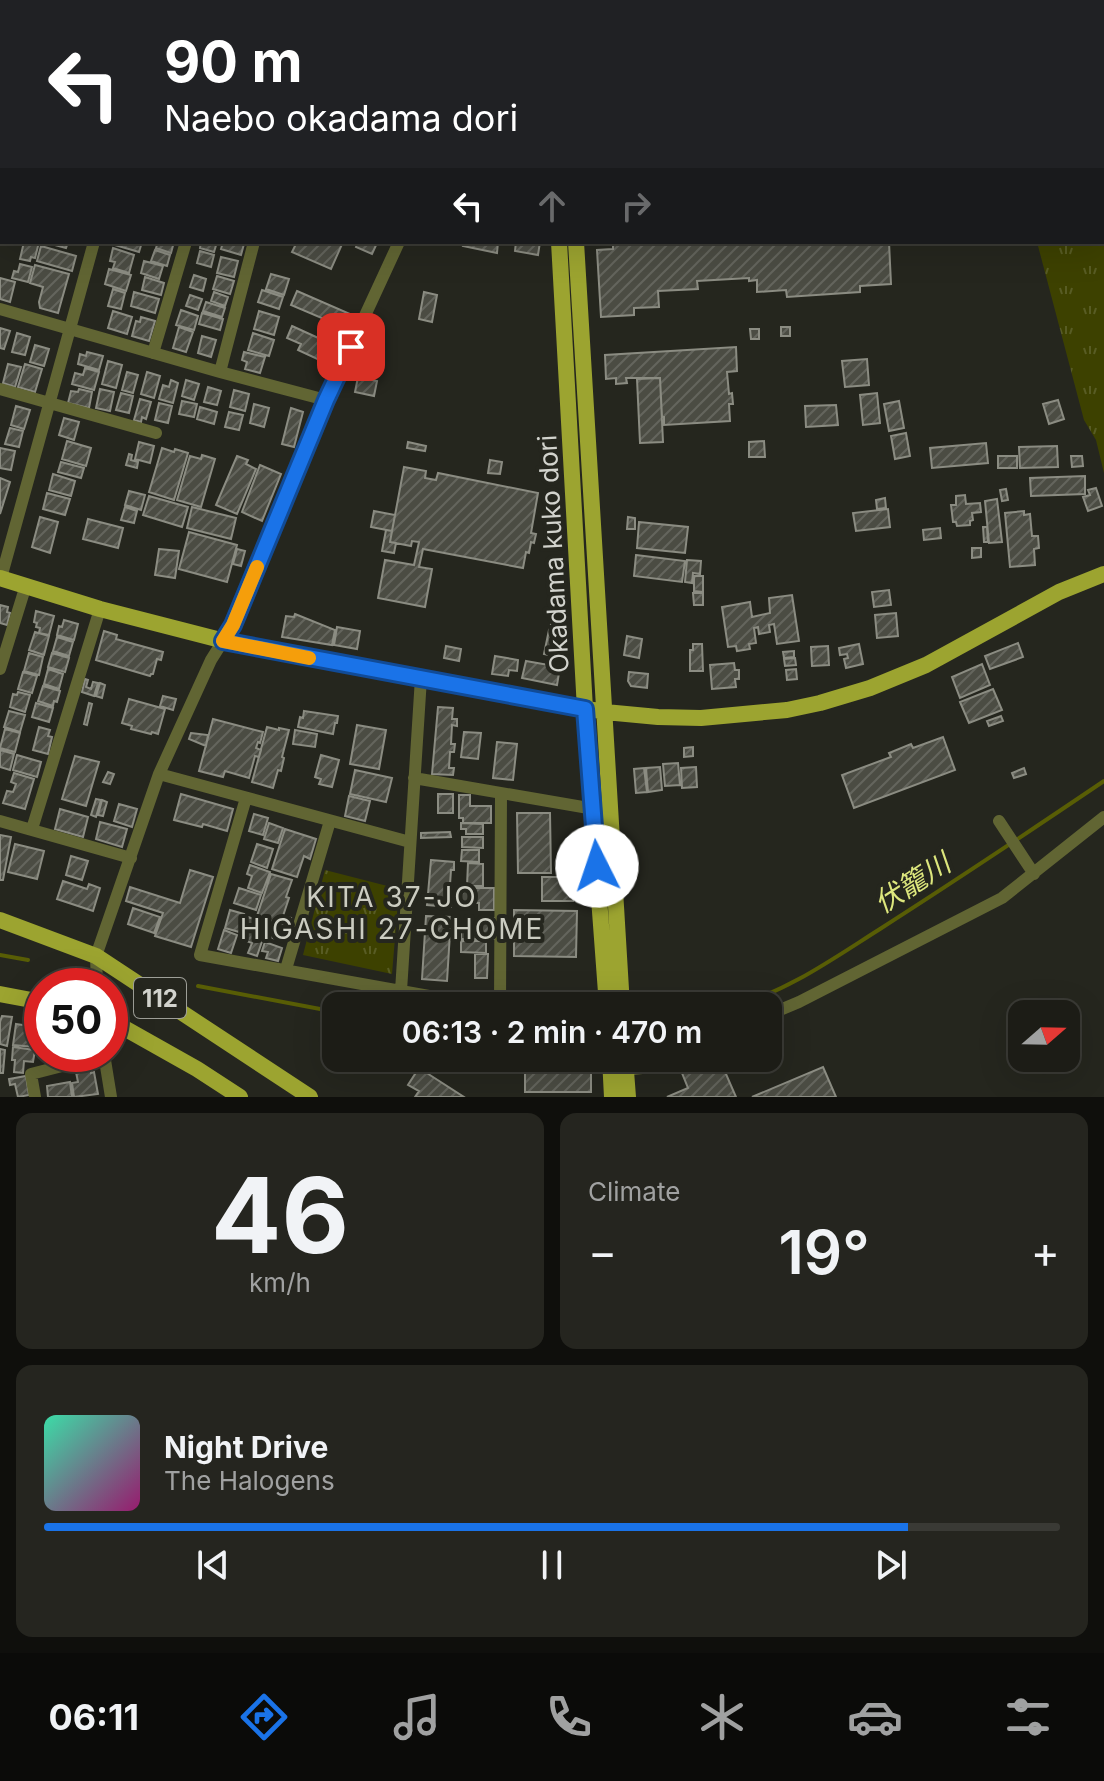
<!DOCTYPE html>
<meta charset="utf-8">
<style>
body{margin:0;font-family:Inter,"Noto Sans JP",sans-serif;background:#25251f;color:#f1f3f6;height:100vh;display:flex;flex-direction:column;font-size:30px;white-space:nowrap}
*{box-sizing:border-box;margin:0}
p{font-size:26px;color:#a0a1a1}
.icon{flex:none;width:44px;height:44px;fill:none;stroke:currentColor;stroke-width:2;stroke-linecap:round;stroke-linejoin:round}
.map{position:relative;height:1097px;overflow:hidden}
.drawer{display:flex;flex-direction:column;gap:16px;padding:16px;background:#0f0f0c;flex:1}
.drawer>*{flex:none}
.banner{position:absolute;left:0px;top:0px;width:1104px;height:244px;box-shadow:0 8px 32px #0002,0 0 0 2px #3a3a35;background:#202124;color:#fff;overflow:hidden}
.needle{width:52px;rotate:70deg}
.buttons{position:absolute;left:1008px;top:1000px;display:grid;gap:16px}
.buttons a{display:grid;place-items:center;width:72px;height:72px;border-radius:16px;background:#1c1c16;box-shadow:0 8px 32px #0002,0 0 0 2px #3a3a35;font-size:40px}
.speed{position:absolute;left:24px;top:968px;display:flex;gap:16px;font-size:40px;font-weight:700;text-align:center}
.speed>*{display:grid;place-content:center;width:104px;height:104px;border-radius:50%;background:#1c1c16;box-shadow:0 8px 32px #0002,0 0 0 2px #3a3a35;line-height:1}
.speed .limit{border:12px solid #d22;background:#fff;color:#111}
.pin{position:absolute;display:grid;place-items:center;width:68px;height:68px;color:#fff;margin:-34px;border-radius:16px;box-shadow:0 4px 12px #0006}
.me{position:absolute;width:88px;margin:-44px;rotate:356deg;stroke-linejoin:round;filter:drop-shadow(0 0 6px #0008)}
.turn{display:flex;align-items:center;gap:28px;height:168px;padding:0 32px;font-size:36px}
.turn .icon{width:104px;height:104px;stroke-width:2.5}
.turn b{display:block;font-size:56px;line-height:68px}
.lanes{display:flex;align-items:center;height:76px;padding:0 32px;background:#0003;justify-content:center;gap:40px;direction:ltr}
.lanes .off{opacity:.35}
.big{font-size:60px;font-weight:600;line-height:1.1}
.drawer .widget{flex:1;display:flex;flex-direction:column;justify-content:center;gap:12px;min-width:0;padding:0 28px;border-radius:16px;background:#25251f}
.drawer .dial{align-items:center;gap:0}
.dial b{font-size:104px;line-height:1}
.song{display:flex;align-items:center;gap:24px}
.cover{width:96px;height:96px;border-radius:12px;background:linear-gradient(135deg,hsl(160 70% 55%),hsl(320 70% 35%))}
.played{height:8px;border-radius:4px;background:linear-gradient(90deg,#1a73e8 85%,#3a3a35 85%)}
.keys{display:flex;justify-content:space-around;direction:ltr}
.heat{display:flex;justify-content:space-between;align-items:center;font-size:44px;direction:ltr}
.drawer .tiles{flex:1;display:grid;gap:16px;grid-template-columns:1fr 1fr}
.widget:last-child{grid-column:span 2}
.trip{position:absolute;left:322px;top:992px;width:460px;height:80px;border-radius:16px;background:#1c1c16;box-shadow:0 8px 32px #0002,0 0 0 2px #3a3a35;font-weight:600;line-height:80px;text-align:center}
.dock{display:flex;height:128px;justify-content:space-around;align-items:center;background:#0b0b09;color:#a0a1a1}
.dock .icon{width:56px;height:56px}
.dock .current{color:#1a73e8}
.dock b{font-size:36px;color:#f1f3f6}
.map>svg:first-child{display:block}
</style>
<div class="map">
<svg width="1104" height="1097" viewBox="0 0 1104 1097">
<defs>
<pattern id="grass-tufts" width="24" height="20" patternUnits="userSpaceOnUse" patternTransform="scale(2)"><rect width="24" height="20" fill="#3d4100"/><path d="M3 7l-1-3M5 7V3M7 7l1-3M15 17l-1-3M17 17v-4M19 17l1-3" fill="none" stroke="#585c24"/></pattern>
<pattern id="building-hatch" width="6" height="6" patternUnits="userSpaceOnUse" patternTransform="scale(2)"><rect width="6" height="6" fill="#4b4c43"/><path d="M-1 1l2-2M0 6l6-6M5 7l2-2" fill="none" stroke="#64655d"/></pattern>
</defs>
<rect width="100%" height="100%" fill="#25261e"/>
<!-- grass -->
<path fill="url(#grass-tufts)" d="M973,0H1104V473L1096,440L1084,420L1037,242H1102V2H973Z
M325,870L399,889L392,974L303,955Z"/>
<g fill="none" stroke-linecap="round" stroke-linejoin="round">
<!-- stream -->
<path stroke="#585d05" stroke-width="4" d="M0,955L28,960
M198,986L336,1012
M735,1006C788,991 834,958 880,929C955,881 1030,831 1104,781"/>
</g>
<!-- building -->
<path fill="url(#building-hatch)" stroke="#8b8c82" stroke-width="2" d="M24,242H39L35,258L31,257L30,261L20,259Z
M51,242H68L66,248L51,244Z
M116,242H142L139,252L115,245Z
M158,242H174L171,253L156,248Z
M201,242H217L214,252L200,248Z
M223,242L244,244L241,255L221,249Z
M297,242H343L331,269L292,252Z
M358,242H374L377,243L372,254L356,247Z
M464,242H498L497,253L463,246Z
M516,242H540L538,255L515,251Z
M613,242H889L891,284L860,286V292L787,297L786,290L757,292V280L749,281V278L697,281L698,289L658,291L659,307L634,308V315L601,317L597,250L613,249Z
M41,246L76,256L72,271L37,261Z
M113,248L134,255L129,273L113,268L115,262L110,261Z
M155,250L170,255L167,266L151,261Z
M200,251L214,255L211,267L197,263Z
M221,257L238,261L234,277L217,273Z
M144,261L163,266L159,279L141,273Z
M20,264L32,267L28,282L12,278L14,271L18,272Z
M35,265L69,274L58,313L40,308L39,302L43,287L30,283Z
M109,269L131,275L126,291L105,284Z
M271,274L289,279L284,295L266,289Z
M194,275L206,279L203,291L190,287Z
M217,276L234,281L230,294L213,289Z
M145,277L164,283L161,295L142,290Z
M0,278L15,282L10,302L0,299Z
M113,289L125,293L121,309L108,306Z
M262,290L283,297L279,309L258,302Z
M297,291L350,314L345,328L291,305Z
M134,292L159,299L155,313L131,306Z
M214,292L228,297L225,306L211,301Z
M424,292L437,295L432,322L419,319Z
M190,295L202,299L198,310L186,306Z
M206,302L225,308L222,317L203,311Z
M181,310L198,316L194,330L176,325Z
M113,311L132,317L127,334L108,328Z
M259,311L279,317L274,335L254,329Z
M202,313L223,319L220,330L199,324Z
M141,317L155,321L149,341L132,336L136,321L140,322Z
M292,326L336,346L328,364L298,350L301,344L287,338Z
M179,327L193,332L186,352L173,348Z
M781,327H790V336H781Z
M0,328L10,331L4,349L0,348Z
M750,329H759V339H751Z
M17,333L30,337L25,355L12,352Z
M253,333L274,340L269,356L248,350Z
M202,336L216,340L211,357L198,353Z
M35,345L49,349L44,366L30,362Z
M736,347L737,371L727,372L729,394L732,393L733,404H729L730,421L664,425V417H662L660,378H626L627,383L616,384V378L606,379L605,355Z
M87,352L103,356L99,370L78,364L80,354L86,356Z
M244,352L265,357L260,373L245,369L247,362L242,360Z
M867,359L869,385L845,387L842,361Z
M108,361L122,365L116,388L102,384Z
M8,364L21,367L15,387L3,383Z
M25,364L42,369L35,392L18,387Z
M85,368L99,372L94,390L72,384L75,373L83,375Z
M127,372L138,375L133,393L122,390Z
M147,372L160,376L154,398L141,394Z
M358,377L377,381L374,396L355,392Z
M660,378L663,442L640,443L637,379Z
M171,380L178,383L173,403L159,399L163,385L169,387Z
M186,380L199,384L194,400L182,396Z
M208,387L221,391L217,405L204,402Z
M79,389L92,392L89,408L68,403L71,391L78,392Z
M100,389L114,392L110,411L96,408Z
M234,390L249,394L245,411L230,407Z
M121,393L133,396L129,413L116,410Z
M877,393L880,423L863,425L860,395Z
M140,399L151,402L146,419L142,417L141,422L134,420Z
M1058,400L1064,419L1049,424L1043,404Z
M182,401L197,404L194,417L179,414Z
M899,401L904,428L889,431L884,404Z
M159,403L172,406L168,423L155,420Z
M254,404L269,408L264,427L250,423Z
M836,405L838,425L806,427L805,406Z
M16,406L30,410L24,429L11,425Z
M200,407L217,412L214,424L197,419Z
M291,408L303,412L294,447L282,444Z
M229,412L243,415L239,430L225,427Z
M64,418L79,422L74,440L59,435Z
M10,428L23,431L19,447L5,444Z
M906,433L910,456L895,459L891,436Z
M67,441L91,448L86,466L62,459Z
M764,441L765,457H749V442Z
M139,442L154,446L150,463L135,459Z
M408,442L426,446L425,451L407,448Z
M986,443L988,463L932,468L930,448Z
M1057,446L1058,467L1020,468L1019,447Z
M0,448L15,451L11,470L0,468Z
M162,448L174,452L175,449L188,453L174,500L149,492Z
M129,454L132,455L131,460L138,462L137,468L126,465Z
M202,455L215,459L201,507L177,500L190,456L201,459Z
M237,456L248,460L246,464L256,469L237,514L216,505Z
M998,456H1017V468H998Z
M1071,456H1082L1083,466L1072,467Z
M490,460L502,462L500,474L488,473Z
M61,462L84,468L81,478L58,472Z
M260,465L281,474L262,521L242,512Z
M404,467L426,471L425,478L436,480L438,473L538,493L531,533L536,534L534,543L531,542L529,553L526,552L523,568L423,549L419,567L432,569L425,607L378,598L385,560L414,565L419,542L412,541L411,546L390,542Z
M53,474L75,481L71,496L49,490Z
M1085,476V494L1031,496L1030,478Z
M0,478L10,482L0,514Z
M1096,488L1102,506L1088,511L1083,497L1090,495L1088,490Z
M1006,489L1008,500L1002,501L1000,490Z
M129,491L145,495L141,510L125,505Z
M47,493L70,499L65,515L43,509Z
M965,495L966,504L980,503L981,512L972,513L973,520L970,521V525L957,526L956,522H953L951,505H956V496Z
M149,496L188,507L182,527L143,515Z
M885,498L886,508L877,509L876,500Z
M997,499L1002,542L989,543L985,501Z
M125,507L137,511L134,523L121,520Z
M192,507L236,518L231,539L187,528Z
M888,509L890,527L856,531L853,513Z
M374,511L395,515L392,531L371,527Z
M1024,511V515L1030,514L1032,536H1038L1039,548L1034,549L1035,565L1010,567L1005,513Z
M40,517L58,522L50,553L32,547Z
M628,517L635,518V529H627Z
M88,519L123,528L118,548L83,539Z
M639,522L688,527L685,553L637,548Z
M983,527H987L988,542H984Z
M940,528L941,538L924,540L923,530Z
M386,530L392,531L390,542L396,543L394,553L382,551Z
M189,532L237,545L227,582L179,569Z
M972,548H981V557L972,558Z
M159,549L179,551L175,578L155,575Z
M237,549L245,551L241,566L233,564Z
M636,555L685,561L682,582L634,576Z
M687,560L701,561L700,574L693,573L692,583L685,582Z
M694,576H703V592L694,591Z
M889,590L891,605L874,607L872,592Z
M693,593H703V605H694Z
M792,595L799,641L777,644L774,624L769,625L770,632L759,634L758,627L754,628L756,643L749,644L750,649L737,651L736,646L728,647L722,607L750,602L752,617L770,613L769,598Z
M0,605L8,607L7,612L10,613L7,625L0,623Z
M36,611L54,616L49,635L39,633L40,628L36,627L37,623L34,622Z
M896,613L898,636L877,638L875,615Z
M295,614L335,630L332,645L282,637L286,616L294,617Z
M552,615L562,616L561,625L551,624Z
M64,620L78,624L74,640L57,635L59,626L62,627Z
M337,627L360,631L357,649L334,645Z
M549,630L563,633L558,657L544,654Z
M104,631L117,635L116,639L163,652L161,660L157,659L153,674H151L150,676L96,660Z
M35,632L49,636L44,655L29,650Z
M627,636L642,639L639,658L624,655Z
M57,637L73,642L69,656L53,651Z
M1018,643L1023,657L990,669L985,656Z
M693,644H702L703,671H690V650H693Z
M859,644L863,664L846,668L844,659L848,658L847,654L840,655L839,648Z
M446,646L461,649L459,661L444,658Z
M828,646L829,665L812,666L811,647Z
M794,651V657L784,658L783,652Z
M29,653L43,657L39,675L24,671Z
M52,653L69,658L65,672L48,667Z
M495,656L518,660L517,671L509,670L508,676L492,674Z
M795,658L796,665L785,666L784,659Z
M526,661L560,667L557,685L522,678Z
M734,663L735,670H739V679H735L736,687L712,689L710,665Z
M982,664L990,685L960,698L952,677Z
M48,669L63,674L59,689L44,684Z
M796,669L797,679L787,680L786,670Z
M23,672L37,676L32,693L18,689Z
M629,672L648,674L647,688L631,686L628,681Z
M85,679L88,680L86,687L91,689L93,682L98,683L94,696L82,692Z
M100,683L105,685L102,698L96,696Z
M43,686L60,691L57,702L54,701L53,706L38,701Z
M993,689L1002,710L969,723L960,702Z
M18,692L30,695L25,712L10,707L13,694L17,695Z
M163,696L176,699L173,710L160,706Z
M129,699L165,709L158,734L152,732L151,734L131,729L132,726L122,723Z
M36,703L53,708L49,722L32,717Z
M89,703L92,704L87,725L84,724Z
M438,707L453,708L452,719H457V726L452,725L451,744H455L454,752H450L449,768H454L453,775L432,774Z
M9,711L25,715L20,732L4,727Z
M304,711L338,716L337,723H335L333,734L298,727L300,717L303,718Z
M1001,716L1003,721L989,726L987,721Z
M213,719L263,732L260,743L258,742L256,748L261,750L259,757L255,756L249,778L225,771L223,777L199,771Z
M357,725L386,730L379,769L350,764Z
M39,727L50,730L48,736L52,737L48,754L33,750Z
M267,727L279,730V728L289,730L282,757L284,758L281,771L278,770L273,788L252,782Z
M5,729L20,733L15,752L0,748Z
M295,730L317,734L315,747L293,744Z
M464,732L481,733L478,759L461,757Z
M191,733L208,735L206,746L189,739Z
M943,737L955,770L854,808L842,775L891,757L889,753L911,744L913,748Z
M497,742L517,744L513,780L493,778Z
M693,747V756L684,757V748Z
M0,750L14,754L10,770L0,767Z
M17,755L41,762L37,777L13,770Z
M321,755L339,760L332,787L319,784L321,779L315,777Z
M75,756L99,762L86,806L62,799Z
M678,763L680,785L665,786L663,764Z
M660,767L662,790L648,792L646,768Z
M696,767L697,787L682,788L681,768Z
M644,768L647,792L636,793L634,769Z
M1024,768L1026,774L1014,778L1012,773Z
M355,770L392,778L386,802L350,794Z
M108,772L114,774L110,784L103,782Z
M14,773L34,779L25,809L3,803L7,791L13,792L16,784L11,782Z
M181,794L233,809L227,831L203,824L202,827L174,820Z
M438,794H453V813H438Z
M459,795H470V806H491V823H463V818H459Z
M349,796L370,801L365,821L345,816Z
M96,799L101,800L96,817L91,815Z
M102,800L107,802L103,816L98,815Z
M119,804L137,809L132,827L114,821Z
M60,809L88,817L83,837L55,829Z
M517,813H550L551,873H518Z
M254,814L268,818L263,835L249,831Z
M100,822L127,829L122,847L96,839Z
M269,823L283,828L278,843L264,839Z
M461,823L483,824V834H466V829H461Z
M285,829L316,839L310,859L304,856L297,877L272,869Z
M450,832L451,837L421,838V833Z
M0,835L11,837L3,880H0Z
M462,837H483V848L462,847Z
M15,844L44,851L37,879L8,872Z
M257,844L273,849L267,868L251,862Z
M462,850H479V862L461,861Z
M71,856L88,861L82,880L66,875Z
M431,860L454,862V870H451L449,899H452L451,907L427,905Z
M468,863L483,864V886H467Z
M250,865L270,872L262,893L248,888L252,876L247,874Z
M190,870L213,877L191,947L155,936L163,913L126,901L130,887L180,903Z
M271,874L292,880L286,897L289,898L283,916L291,918L289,927L257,916Z
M542,877H573V901H542Z
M63,881L87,889L89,884L100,888L93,911L57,899Z
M239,888L261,895L256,910L234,903Z
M461,888H494V910H479V903H461Z
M133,908L160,917L154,933L128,924Z
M230,910L244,914L239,932L225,928Z
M514,910L577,911L576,957L514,956Z
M426,916L451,917L447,981L422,979Z
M248,917L268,924L257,956L248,953L252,943L241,939Z
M494,918V939H461V924H479V919Z
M270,924L282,927L281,932L285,934L283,941L266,936Z
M224,930L237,935L231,953L218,949Z
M461,941H486V953L461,952Z
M265,942L282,948L278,961L266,958L268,952L262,951Z
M475,954H488L487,978H475Z
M2,1016L12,1017L7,1046L0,1044V1022Z
M16,1024L37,1027L34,1047L13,1045Z
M13,1047L35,1050L33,1062L24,1061L23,1073L14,1072L15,1060H12Z
M42,1047V1054H57L55,1063L42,1060L43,1055H41Z
M0,1049L5,1050L3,1073H0Z
M719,1058L736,1097H667L688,1088L682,1073Z
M823,1067L836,1097H752Z
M419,1068L464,1097H415L419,1091L408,1085Z
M91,1070V1073L94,1072L98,1094L74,1097L72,1083L78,1082L76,1072Z
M525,1070L591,1071V1092H525Z
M26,1076L29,1095L18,1097L15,1084L10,1085L9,1079Z
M70,1082L72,1097H48L47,1086Z"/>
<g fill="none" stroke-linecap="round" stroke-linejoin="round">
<!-- minor -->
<path stroke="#616533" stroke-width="12" d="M63,2V0
M160,2L161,0
M251,2V0
M302,2V0
M508,2L509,0
M0,53H2
M0,232L2,224
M0,309L220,372L326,400
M153,353L186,242
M220,372L254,242
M0,389L156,433
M1,578L94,242
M0,669L26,585
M159,774L410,842
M414,778L600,810
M246,798L200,955L468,1003L515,1006
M0,821L131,858
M999,821L1034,874
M32,829L100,609
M286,969L330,821
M97,986L96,956L159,774L211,660L233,625L326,400L399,242
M401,991L421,678
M500,1005L501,794
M768,1015L799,1002L1002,898L1104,817
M104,1054L111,1097
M625,1070L668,1065L679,1058
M35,1097L31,1074L105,1055"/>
<!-- major -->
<path stroke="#9ca430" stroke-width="16" d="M546,0V2
M561,0V2
M559,242L585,709L607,1006
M576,242L622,1006
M0,578L100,609L244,646L605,712L658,717L701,718L787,710L820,703L870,688L926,665L1059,592L1104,574
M0,920L96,956L310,1097
M0,994L42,1002
M110,1020L197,1069L240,1097
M610,1058L612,1097
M625,1058L628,1097"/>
</g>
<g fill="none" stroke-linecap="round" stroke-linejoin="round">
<!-- route casing -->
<g stroke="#114b97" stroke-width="20">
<path id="route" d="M351,347L326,400L233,625L223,641L585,709L597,866"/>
</g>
<!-- route -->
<use href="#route" stroke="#1a73e8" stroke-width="14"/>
<!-- slow -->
<path stroke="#f59e0b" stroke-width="14" d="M257,567L233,625L223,641L309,658"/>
</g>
<g text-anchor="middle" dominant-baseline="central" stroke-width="8" stroke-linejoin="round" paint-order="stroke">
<!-- shield labels -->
<rect fill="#25261e" stroke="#9e9f98" stroke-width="2" x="134" y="978" width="52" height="40" rx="6"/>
<g font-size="24" font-weight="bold" fill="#d2d3cd">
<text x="160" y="998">112</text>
</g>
<!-- street labels -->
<g font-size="26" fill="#d2d3cd" stroke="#25261e">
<text transform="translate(553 554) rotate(-93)">Okadama kuko dori</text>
</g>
<!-- water labels -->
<g font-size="28" font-style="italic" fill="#dde77d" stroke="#25261e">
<text transform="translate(912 883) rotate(-33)">伏籠川</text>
</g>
<!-- neighbourhood labels -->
<g font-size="28" letter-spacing="2" fill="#cbccc1" stroke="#25261e">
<text x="392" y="897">KITA 37-JO<tspan x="392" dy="32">HIGASHI 27-CHOME</tspan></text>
</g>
</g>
</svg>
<div class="buttons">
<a><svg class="needle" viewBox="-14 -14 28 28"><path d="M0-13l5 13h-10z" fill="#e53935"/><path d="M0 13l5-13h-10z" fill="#a0a1a1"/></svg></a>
</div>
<div class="speed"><div class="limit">50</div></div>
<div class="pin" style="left:351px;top:347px;background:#d93025"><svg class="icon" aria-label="arrive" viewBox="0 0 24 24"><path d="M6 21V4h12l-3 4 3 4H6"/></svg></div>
<svg class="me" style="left:597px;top:866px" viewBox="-20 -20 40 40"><circle r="19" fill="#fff"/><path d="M0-13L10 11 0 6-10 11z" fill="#1a73e8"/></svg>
<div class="trip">06:13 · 2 min · 470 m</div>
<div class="banner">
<div class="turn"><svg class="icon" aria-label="left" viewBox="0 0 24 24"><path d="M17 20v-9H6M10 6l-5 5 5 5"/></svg><div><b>90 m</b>Naebo okadama dori</div></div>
<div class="lanes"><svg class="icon" aria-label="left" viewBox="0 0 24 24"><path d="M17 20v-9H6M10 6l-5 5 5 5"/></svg><svg class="icon off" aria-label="ahead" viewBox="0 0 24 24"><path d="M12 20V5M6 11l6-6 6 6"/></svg><svg class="icon off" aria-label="right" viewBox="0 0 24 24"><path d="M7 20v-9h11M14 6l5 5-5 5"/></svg></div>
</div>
</div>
<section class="drawer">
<div class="tiles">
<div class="widget dial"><b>46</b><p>km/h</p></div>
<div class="widget"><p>Climate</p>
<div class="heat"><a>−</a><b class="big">19°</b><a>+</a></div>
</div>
<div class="widget">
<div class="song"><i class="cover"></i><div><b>Night Drive</b><p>The Halogens</p></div></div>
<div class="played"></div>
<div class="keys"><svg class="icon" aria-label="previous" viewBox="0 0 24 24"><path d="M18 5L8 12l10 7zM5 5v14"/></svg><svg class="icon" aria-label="pause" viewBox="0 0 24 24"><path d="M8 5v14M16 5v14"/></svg><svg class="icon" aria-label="next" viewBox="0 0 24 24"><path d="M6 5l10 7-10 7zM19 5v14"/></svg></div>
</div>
</div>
</section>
<nav class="dock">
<b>06:11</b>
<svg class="icon current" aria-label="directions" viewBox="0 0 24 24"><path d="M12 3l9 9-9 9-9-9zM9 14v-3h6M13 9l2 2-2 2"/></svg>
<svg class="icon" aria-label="music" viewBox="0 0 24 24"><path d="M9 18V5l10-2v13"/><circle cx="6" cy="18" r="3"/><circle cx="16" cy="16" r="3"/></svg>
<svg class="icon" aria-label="phone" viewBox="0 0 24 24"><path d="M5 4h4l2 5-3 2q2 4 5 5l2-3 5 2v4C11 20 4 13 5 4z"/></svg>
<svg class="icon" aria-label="climate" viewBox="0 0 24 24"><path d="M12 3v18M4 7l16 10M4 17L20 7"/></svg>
<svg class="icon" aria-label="car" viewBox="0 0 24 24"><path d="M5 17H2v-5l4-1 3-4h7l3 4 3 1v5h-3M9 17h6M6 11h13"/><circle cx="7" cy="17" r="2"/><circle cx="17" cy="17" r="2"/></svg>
<svg class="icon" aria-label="filters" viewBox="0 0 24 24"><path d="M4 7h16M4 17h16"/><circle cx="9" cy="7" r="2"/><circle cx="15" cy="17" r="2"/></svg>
</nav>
